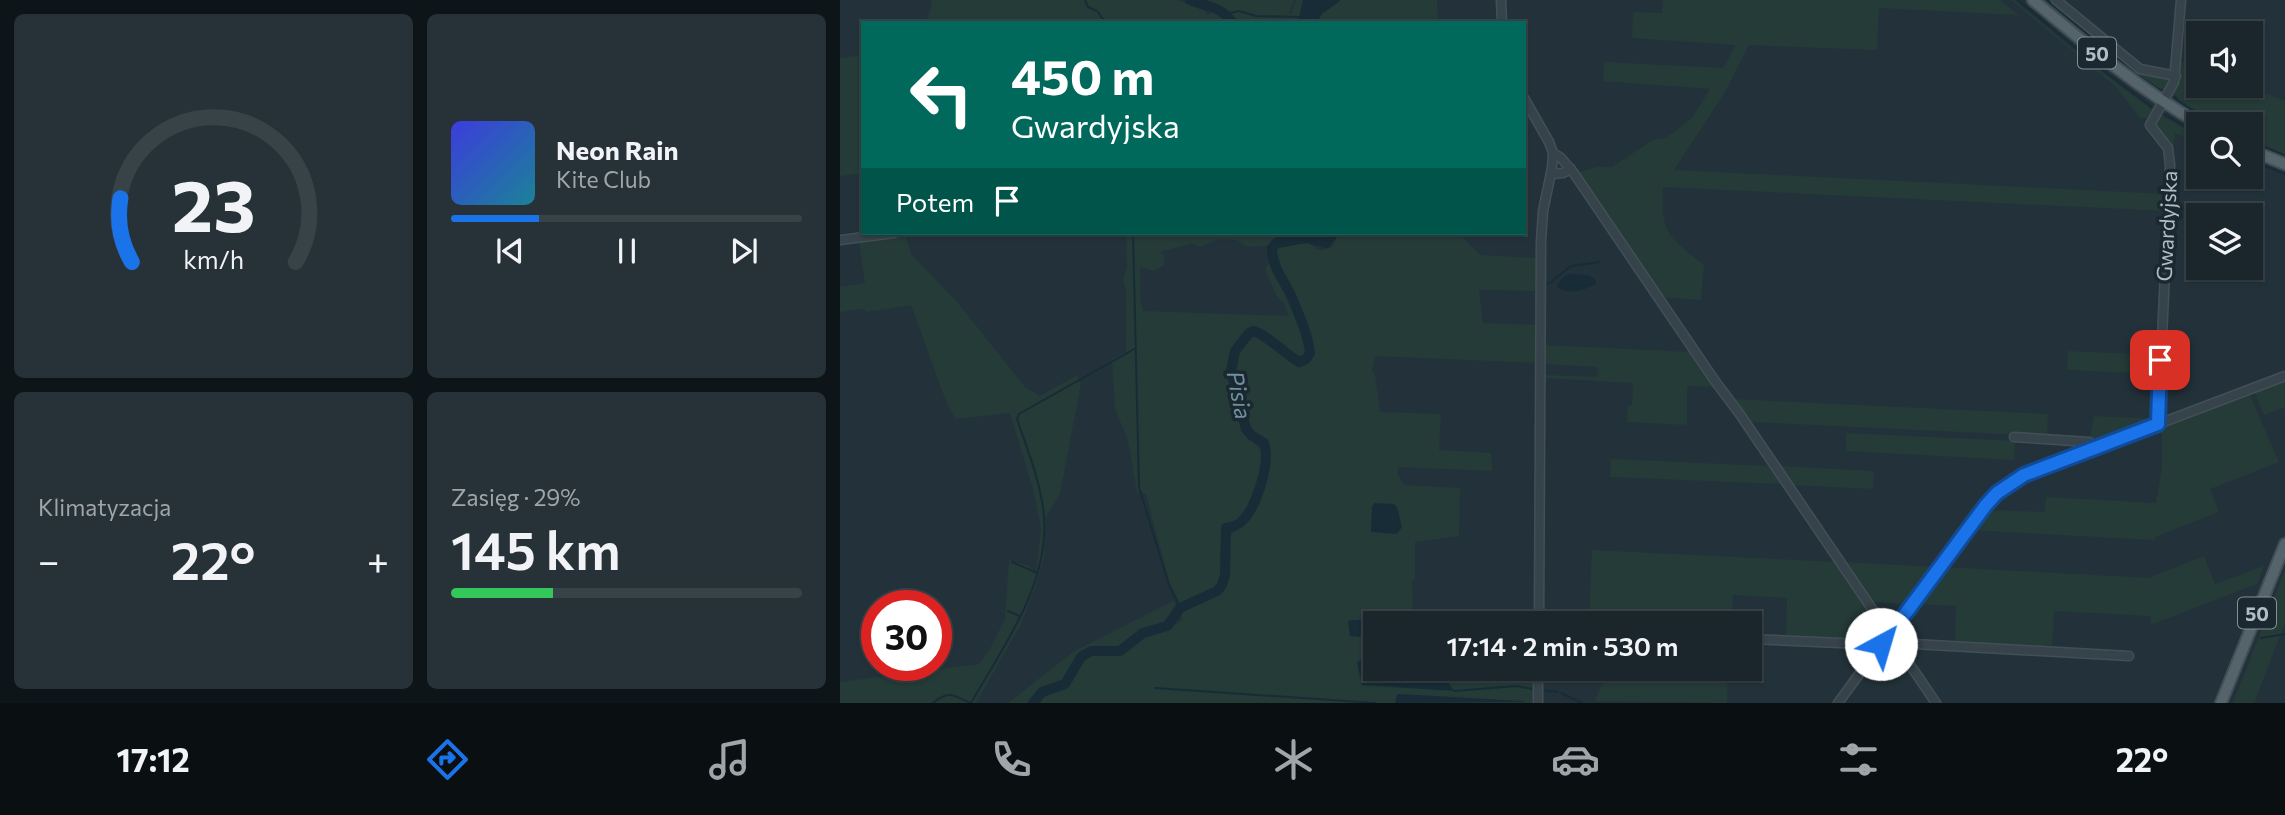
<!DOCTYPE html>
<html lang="pl">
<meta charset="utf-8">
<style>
body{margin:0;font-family:Commissioner,sans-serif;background:#273238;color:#f1f3f6;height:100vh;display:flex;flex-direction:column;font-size:26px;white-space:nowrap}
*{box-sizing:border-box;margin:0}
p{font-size:23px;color:#9fa5a9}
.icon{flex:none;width:38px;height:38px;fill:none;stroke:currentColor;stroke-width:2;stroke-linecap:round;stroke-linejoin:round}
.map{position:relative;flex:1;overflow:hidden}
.details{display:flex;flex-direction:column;gap:14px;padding:14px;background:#0e1518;width:840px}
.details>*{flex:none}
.guide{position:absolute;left:21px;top:21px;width:665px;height:214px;border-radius:0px;box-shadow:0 2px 5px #0004,0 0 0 2px #384348;background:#00695c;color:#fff;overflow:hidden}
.buttons{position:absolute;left:1346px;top:21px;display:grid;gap:14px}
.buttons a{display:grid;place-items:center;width:77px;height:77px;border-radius:0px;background:#1a262c;box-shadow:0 2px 5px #0004,0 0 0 2px #384348;font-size:35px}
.speed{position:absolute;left:21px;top:590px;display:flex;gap:14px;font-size:35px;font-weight:700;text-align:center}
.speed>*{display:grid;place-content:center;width:91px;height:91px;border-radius:50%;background:#1a262c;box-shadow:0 2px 5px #0004,0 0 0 2px #384348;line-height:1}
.speed .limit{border:10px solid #d22;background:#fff;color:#111}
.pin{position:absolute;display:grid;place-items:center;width:60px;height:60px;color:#fff;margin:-30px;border-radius:14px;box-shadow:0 4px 10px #0006}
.me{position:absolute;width:77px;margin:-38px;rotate:39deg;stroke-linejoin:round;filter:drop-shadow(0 0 5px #0008)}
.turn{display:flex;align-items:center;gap:24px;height:147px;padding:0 35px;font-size:32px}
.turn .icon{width:91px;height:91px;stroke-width:2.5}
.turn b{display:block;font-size:49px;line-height:60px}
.then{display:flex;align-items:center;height:66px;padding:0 35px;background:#0003;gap:14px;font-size:26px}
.big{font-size:52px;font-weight:600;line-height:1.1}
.details .card{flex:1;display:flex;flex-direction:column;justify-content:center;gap:10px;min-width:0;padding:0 24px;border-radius:10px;background:#273238}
.details .dial{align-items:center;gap:0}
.dial svg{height:182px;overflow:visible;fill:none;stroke:#384348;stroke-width:7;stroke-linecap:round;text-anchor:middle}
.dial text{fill:#f1f3f6;stroke:none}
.song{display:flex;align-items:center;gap:21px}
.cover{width:84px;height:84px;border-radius:10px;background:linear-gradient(135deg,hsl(240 70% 55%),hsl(190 70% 35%))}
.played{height:7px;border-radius:4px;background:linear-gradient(90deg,#1a73e8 25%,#384348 25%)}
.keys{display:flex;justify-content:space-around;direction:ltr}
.heat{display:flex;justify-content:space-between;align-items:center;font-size:38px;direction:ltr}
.charge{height:10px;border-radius:5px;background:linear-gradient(90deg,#34c759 29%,#384348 0)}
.details .tiles{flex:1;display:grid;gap:14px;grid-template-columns:repeat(2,1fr)}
.trip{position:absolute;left:523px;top:611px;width:399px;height:70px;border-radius:0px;background:#1a262c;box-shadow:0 2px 5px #0004,0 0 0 2px #384348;font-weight:600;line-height:70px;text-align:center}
.dock{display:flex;height:112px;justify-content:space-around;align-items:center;background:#0a0f12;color:#9fa5a9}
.dock .icon{width:49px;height:49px}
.dock .active{color:#1a73e8}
.dock b{font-size:32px;color:#f1f3f6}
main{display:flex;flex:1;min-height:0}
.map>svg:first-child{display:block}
</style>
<main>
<section class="details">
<div class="tiles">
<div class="card dial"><svg viewBox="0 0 100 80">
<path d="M14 69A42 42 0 1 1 86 69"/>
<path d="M14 69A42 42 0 0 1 9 41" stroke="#1a73e8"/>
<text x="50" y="56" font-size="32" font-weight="700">23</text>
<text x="50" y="72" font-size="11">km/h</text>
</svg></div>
<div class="card">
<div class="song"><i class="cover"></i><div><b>Neon Rain</b><p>Kite Club</p></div></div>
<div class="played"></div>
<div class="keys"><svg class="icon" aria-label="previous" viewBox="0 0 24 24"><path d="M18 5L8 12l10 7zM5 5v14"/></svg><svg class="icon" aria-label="pause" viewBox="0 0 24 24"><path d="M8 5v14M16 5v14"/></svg><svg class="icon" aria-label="next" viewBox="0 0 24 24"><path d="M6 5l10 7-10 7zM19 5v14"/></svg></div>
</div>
<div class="card"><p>Klimatyzacja</p>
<div class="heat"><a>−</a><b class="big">22°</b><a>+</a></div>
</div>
<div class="card"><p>Zasięg · 29%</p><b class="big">145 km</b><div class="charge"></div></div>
</div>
</section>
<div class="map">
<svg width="1445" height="703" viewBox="0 0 1445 703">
<rect width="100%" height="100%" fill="#23323a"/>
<!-- green -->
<path fill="#253b38" d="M91,0H337L364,10L368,15L376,11L389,23H85L92,6Z
M361,0H454L449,13L451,14L456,0H597L598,23H396L385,8Z
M823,0H1160L1179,15L1039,8L1037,50L909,45L885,92L834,170L1328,194L1327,211L823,187C820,234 829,237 864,265L861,300L822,297L735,173L758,167H772L813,140L826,138L852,118L870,89L763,81L764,62L883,68L896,45L792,38L793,12L822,13Z
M1171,0H1174L1241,56L1311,109L1315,103L1319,105L1312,116L1301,119L1274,85Z
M1201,0H1214L1293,67L1331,79L1332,81L1322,96L1270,58Z
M23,55L21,135L23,136V173L0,176V58Z
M1340,61L1358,67V86H1406L1445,101V154L1411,139L1410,124H1381L1348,106L1335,95L1332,96L1331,102L1327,100L1336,87Z
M1322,108L1327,110L1323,116L1358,137V142L1335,133L1333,154L1315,124Z
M286,233H490L485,239L465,235L436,239L430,245L408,247L396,240L379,239L360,247L353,243L320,252L324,255V265L314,271L300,267V299L303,311L449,316L444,303L436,295L425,269L428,263C444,289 458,317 466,347V354L458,357C441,350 430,330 409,328L402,333L396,344L390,360L389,375L405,435L422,451L424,458L410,507L396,524L391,522C372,532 392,573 372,590C364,597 351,601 341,605L330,584L306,494L297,492L288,440L275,409L272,359L286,352V290L283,280L287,267Z
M497,233H618L640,255L696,258V291L639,290L643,323L696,325L695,363L535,356L532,371L535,375L540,412L601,414L599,450L651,453L652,471L559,467L557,474L565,485L620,488L619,536L575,542V579L572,580L573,619L625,623H536V668L692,669V703H198L203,694L226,687L247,657L259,654H281L295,645L307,633L331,629L342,620V610C374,597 389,595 390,557C390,550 389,543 390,535C398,528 408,521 414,512C426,495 434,461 427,442L413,434L406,406L394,370L395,362L402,348L413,337C421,338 422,343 429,346C440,353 449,359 459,368L466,365L474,352L468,331L448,283L437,262L434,252L437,249L465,242C479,248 476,255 493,246Z
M66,236L71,254L118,303L185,387L200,396L237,375L241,383L220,494L206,517L204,558L196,585L181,624L136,703H0V682L139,664L150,649L165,619L169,560L187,565L196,572L201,529L193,489L170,413L116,419L107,404L71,305L27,312L23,309L0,312V287L25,283L19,241Z
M704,345L852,352L878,387L847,386V425L787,422L788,406L792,405L793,383L704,378V375L758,377L757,367L704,364Z
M1228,351L1319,355L1318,374L1227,370Z
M1445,379V407L1424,415L1414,391Z
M1409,393L1439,462L1370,489L1379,512L1315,537V540L1129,530L1148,510L1205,512L1206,497L1316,503L1322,467V426Z
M893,399L1208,414L1207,436L911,422L905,419Z
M1254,416L1315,419L1314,423L1272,439L1250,438Z
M1006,433L1175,441L1174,460L1006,451Z
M771,459L929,466L941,484L770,477Z
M937,466L1034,471L1033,489L949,485Z
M752,550L997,562L1045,634L1029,641L946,638L947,598L893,595L891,623H749Z
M1364,556L1375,584L1424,566L1417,584L1310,625L1311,616L1214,611L1212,645L1201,646L1115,642L1116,606L1074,604L1101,567L1312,578L1313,576Z
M1002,562L1097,567L1070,604L1031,602Z
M1445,570V623L1414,703H1393Z
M333,601L337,608C334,612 332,619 329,623C324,628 314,626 307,628C289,635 282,658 260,646C240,651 236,663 226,679L201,688L190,703H168L233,652Z
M768,669L888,672L887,703L755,701Z"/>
<!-- water -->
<path fill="#172c37" d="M463,0H500V1L482,14L476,23H454L459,17Z
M729,274L749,275L756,280V284C744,290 729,296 717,287C719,281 723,276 729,274Z
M535,503L553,504L557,507L562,527L557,534L531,532L532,507Z
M512,620L561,622L562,623H536L535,638L510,636L508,621Z
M525,658L535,659L536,668L599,669L614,691L522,685L517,662Z
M559,694L683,701L684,702L555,703L557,695Z"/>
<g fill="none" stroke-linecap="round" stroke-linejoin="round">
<!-- stream -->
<path stroke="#172c37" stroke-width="2" d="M245,0L248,7L257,11L266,23
M1178,0L1261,69L1312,107
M1207,0L1296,74L1318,89L1324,91
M386,14L399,11L416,16L458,17
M1335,97L1337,101L1375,124
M1322,113L1358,134
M1410,141L1445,156
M1410,160L1445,174
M293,233L299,487L329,585L340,608
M0,235L23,232
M705,284L710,283L731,266L760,262
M172,562L197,573
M168,611L180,616
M1421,638L1445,634
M315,688L536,703
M702,690L718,692
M614,691L676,686L693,689
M721,693L742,703
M93,703C109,690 113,695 130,703
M131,703C163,647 209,585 204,517C202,486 187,448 177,419L179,414L296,348"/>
<!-- river -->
<path stroke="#172c37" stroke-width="10" d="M350,0C369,8 379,5 393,23
M193,703L202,692L225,684L241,657L251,651H280L303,633L327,626L340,608L377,591L382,585L385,575L386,528C392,527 397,526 401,522C416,509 431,462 424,443L411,435L406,429L391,371L395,351L409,333L414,331C431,337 443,353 459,362L466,359L470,353C468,335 460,317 453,300C446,282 432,269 432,248L436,243L467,238L486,243L494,233"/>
<!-- minor casing -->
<g stroke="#434f56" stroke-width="11">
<path id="minor" d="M661,0L662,23
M1216,0L1300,69L1336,76
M684,98L709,142L713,153L712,168L703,211L701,241L699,623
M713,153L721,158L733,172L875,381L899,413L1096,703
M711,174L723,173L731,169
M0,240L54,233
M1318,424L1330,165L1328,148L1310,125L1334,82L1341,0
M1174,437L1249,442L1257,447
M910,639L1022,644L1041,640L1054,629L1146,505L1157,493L1184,475L1445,376
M1056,643L1289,656
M698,703V668
M998,703L1039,647L1041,640"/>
</g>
<!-- major casing -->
<g stroke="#434f56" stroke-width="14">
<path id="major" d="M1193,0C1247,45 1299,89 1360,124
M1410,150L1445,164
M1381,703L1445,544"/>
</g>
<!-- minor -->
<use href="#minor" stroke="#37434a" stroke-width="8"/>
<!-- major -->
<use href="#major" stroke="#55636a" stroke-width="10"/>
</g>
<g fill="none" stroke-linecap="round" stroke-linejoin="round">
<!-- route casing -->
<g stroke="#114b97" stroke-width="18">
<path id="route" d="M1041,644V640L1054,629L1146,505L1157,493L1184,475L1318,424L1320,360"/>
</g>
<!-- route -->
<use href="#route" stroke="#1a73e8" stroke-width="12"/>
</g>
<g text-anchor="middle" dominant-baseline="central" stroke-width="7" stroke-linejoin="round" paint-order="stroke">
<!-- shield labels -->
<g fill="#1c282f" stroke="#859199" stroke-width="2">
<rect x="1238" y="37.5" width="38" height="31" rx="5"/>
<rect x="1398" y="597.5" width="38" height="31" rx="5"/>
</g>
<g font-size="19" font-weight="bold" fill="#b2bec6">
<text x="1257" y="53">50</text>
<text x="1417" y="613">50</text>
</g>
<!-- street labels -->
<g font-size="21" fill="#b2bec6" stroke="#1c282f">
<text transform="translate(1326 226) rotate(-87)">Gwardyjska</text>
</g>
<!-- water labels -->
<g font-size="23" font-style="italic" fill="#6d91a3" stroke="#1c282f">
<text transform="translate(400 395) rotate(79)">Pisia</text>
</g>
</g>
</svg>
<div class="buttons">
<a><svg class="icon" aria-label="sound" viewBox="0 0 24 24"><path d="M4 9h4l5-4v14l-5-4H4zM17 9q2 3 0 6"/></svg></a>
<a><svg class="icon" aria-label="search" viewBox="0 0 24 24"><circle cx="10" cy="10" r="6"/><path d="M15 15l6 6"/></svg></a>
<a><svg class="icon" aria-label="layers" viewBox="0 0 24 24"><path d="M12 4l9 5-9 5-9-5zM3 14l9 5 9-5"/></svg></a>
</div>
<div class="speed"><div class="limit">30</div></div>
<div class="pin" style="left:1320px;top:360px;background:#d93025"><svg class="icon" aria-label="arrive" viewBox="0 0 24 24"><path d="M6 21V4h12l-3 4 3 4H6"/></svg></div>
<svg class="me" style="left:1041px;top:644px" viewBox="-20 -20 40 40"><circle r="19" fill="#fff"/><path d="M0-13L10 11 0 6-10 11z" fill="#1a73e8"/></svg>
<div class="trip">17:14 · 2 min · 530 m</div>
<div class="guide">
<div class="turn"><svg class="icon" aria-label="left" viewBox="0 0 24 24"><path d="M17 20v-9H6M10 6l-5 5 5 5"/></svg><div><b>450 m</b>Gwardyjska</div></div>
<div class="then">Potem<svg class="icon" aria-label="arrive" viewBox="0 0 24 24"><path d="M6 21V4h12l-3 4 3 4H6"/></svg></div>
</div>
</div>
</main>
<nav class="dock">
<b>17:12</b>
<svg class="icon active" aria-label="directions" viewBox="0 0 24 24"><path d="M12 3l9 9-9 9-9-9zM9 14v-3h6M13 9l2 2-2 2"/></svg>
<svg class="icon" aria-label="music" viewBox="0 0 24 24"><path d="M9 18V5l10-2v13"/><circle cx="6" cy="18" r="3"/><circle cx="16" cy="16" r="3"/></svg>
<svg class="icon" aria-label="phone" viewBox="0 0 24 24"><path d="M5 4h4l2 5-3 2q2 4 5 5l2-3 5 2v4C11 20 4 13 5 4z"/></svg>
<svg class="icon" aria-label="climate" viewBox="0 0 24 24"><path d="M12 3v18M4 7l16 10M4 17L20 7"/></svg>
<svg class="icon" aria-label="car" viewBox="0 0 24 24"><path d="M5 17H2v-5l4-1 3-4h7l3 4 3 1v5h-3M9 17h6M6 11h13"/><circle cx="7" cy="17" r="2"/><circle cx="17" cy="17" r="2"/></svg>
<svg class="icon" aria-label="filters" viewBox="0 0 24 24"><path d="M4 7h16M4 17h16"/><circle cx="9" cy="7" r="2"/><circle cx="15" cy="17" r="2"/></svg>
<b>22°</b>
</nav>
